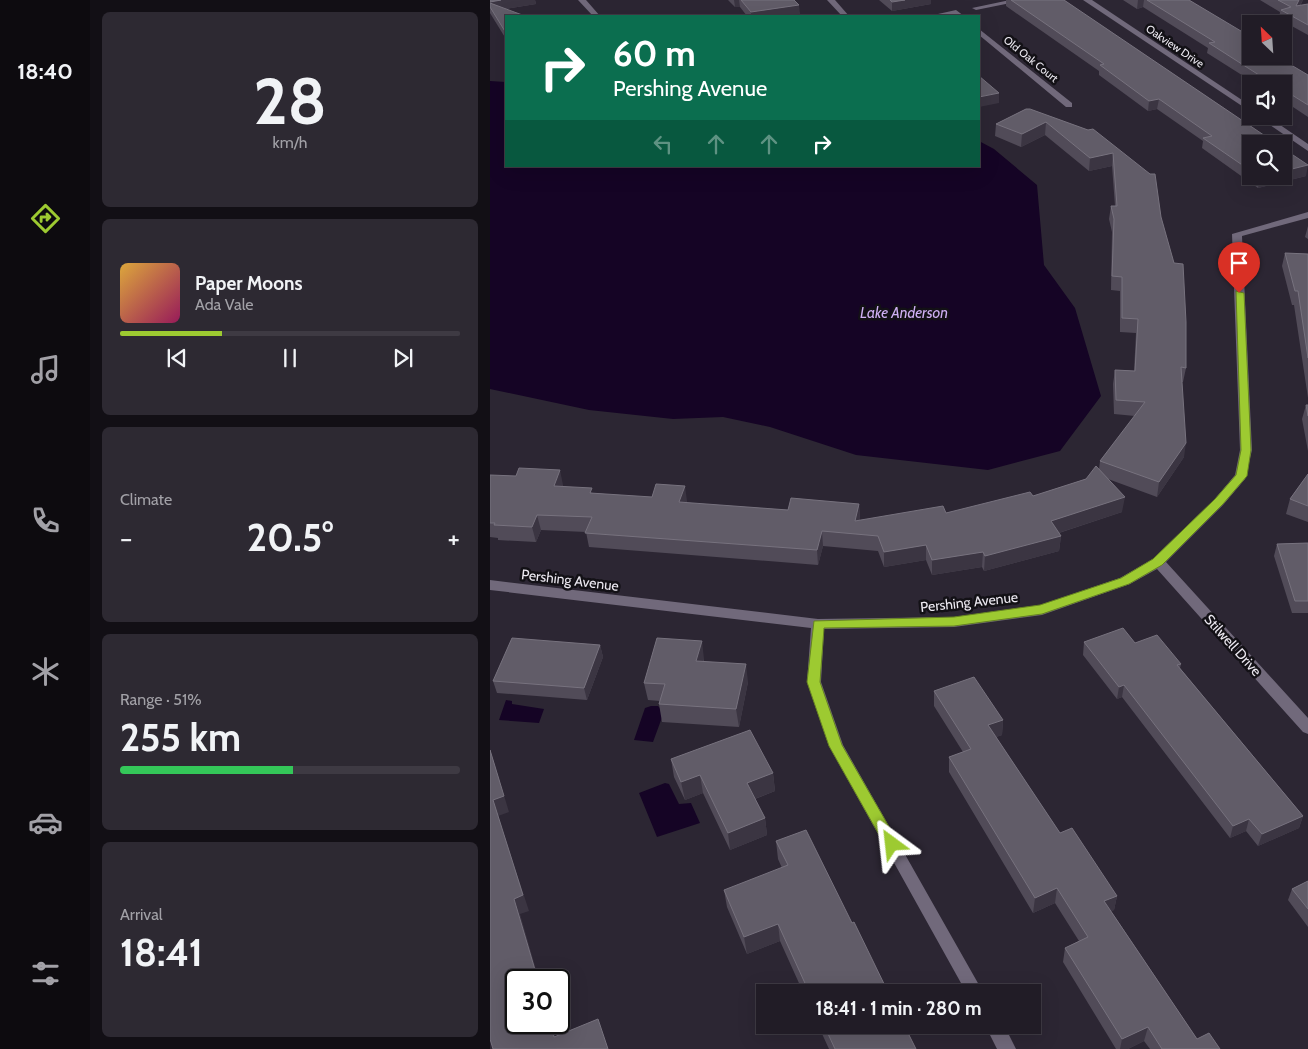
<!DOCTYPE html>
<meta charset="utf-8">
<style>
body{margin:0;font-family:Cabin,sans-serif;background:#2d2932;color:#f1f3f6;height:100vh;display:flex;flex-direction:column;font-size:19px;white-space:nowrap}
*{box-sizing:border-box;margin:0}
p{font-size:16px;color:#a2a1a7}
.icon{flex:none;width:28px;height:28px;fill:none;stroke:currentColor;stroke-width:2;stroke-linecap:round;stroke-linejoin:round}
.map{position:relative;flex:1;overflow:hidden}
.sheet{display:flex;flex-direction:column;gap:12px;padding:12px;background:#120f15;width:400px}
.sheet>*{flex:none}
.hud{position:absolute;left:15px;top:15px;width:475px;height:152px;border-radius:0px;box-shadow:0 5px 20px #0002,0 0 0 1px #3e3a43;background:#0b6e4f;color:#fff;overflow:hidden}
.needle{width:32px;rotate:335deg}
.controls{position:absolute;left:752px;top:15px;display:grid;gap:10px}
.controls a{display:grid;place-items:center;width:50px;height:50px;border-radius:0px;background:#211c26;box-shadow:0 5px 20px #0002,0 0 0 1px #3e3a43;font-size:25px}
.speed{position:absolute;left:15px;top:969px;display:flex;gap:10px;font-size:25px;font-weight:700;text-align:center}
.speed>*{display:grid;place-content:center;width:65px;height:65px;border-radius:50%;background:#211c26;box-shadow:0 5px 20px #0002,0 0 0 1px #3e3a43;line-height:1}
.speed .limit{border:2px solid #111;border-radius:8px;background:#fff;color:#111}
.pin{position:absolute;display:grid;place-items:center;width:42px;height:42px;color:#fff;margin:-51px -21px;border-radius:50% 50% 50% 0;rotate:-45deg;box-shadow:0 0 5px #0007}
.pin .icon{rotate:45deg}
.me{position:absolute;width:55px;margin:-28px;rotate:330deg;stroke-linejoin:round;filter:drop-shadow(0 0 4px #0008)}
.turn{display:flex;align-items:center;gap:18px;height:105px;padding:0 25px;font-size:22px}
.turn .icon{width:65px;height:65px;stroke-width:2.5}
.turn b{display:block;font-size:35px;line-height:42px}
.lanes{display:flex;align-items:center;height:48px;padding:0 25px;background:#0003;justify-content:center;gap:25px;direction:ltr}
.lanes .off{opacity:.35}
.big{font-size:38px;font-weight:800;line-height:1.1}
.sheet .tile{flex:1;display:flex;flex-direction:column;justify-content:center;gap:8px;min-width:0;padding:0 18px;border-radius:8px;background:#2d2932}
.sheet .dial{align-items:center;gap:0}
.dial b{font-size:65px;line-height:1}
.song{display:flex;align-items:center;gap:15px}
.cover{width:60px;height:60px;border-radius:8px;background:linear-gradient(135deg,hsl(40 70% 55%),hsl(330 70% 35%))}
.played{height:5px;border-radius:2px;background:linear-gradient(90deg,#9dca31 30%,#3e3a43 30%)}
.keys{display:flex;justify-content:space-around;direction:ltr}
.heat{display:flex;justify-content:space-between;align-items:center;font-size:28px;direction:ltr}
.charge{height:8px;border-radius:4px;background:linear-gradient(90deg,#34c759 51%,#3e3a43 0)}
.trip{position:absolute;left:266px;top:984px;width:285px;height:50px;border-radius:0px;background:#211c26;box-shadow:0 5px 20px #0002,0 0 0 1px #3e3a43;font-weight:800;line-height:50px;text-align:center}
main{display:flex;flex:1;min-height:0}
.tabs{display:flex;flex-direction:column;width:90px;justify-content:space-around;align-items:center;background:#0d0b0f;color:#a2a1a7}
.tabs .icon{width:35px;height:35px}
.tabs .active{color:#9dca31}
.tabs b{font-size:22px;color:#f1f3f6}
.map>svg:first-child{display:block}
</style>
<main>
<nav class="tabs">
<b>18:40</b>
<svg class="icon active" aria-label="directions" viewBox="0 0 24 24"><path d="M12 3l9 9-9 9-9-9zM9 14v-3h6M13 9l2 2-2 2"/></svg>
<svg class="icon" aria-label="music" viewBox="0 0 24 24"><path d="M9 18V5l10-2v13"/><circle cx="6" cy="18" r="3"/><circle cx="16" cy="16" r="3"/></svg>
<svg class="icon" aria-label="phone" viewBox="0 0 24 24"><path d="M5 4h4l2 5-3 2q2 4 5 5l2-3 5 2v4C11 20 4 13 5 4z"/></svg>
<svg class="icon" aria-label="climate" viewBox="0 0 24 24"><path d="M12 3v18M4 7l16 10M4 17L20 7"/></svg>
<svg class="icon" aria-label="car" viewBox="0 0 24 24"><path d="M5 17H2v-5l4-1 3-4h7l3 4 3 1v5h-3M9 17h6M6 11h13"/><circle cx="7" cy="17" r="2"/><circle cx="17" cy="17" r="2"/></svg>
<svg class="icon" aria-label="filters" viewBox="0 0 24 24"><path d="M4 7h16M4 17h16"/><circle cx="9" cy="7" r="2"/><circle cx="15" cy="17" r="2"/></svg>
</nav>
<section class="sheet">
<div class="tile dial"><b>28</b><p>km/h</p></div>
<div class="tile">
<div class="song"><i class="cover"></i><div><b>Paper Moons</b><p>Ada Vale</p></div></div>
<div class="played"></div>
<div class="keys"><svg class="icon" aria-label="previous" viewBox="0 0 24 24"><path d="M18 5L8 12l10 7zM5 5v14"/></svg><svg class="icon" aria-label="pause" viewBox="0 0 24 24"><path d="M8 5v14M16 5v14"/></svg><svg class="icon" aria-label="next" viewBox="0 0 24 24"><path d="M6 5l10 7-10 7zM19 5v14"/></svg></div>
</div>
<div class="tile"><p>Climate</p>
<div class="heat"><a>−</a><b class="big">20.5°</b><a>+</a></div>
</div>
<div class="tile"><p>Range · 51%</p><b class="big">255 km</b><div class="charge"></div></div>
<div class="tile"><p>Arrival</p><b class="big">18:41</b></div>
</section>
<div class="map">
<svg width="818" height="1049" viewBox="0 0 818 1049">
<rect width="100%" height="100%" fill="#2c2633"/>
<!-- water -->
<path fill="#150425" d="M0,81L16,82V166H489V141L504,149L547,185L554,265L585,308L611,396L570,451L498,470L366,455L280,427L233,417L183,419L99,410L0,389Z
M16,700L22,701V704L54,709L49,723L9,720Z
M161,706H168L174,712L163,742L144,740L155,708Z
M175,783L179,784L189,804L201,803L210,823L167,837L149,793Z"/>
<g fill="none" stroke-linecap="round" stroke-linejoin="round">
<!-- minor -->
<path fill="#71697b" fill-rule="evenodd" d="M88,0H96L110,16H103Z
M337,0H345L359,16H352Z
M520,0H536L486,10L482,8Z
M593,0H602L761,106V112Z
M466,10L474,16L465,14L439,16Z
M489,29L582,103V107H576L489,35Z
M767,116H777L818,144V151Z
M818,212V218L752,236L762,450L755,479L733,505L676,562L818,718V734L813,732L667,569L640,584L552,615L464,627L334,629L331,682L353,745L493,992H476L339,746L317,682L321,628L0,590V580L328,619L464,617L551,605L630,578L663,559L725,499L745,475L750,450L742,234Z
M495,1025H514L526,1049H507Z"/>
</g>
<!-- wall -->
<path fill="#514b58" d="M0,0H45L46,4L15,9L16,16V39L0,13Z
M238,0H304L310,14L298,16H257L250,7H245Z
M389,0H442H441V4L402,11Z
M507,0H574L761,144V176H816L768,188L712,148L713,141L667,109L658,111L609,75V71L516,6V0Z
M633,0H699L761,56L818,75V117L794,101V84H766L717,53L718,48L653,7L647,9Z
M770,0H813L810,6L818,4V35L789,19L790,12Z
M536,109L598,130L603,129L671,217L696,368L693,382H692L694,457L667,497L618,479L632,512L569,533L571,536L569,551L494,571L492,567L442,575L436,560L394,567L388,551L333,546L328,565L99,547L96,532L51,530L46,542L8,540V538L0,537V475L73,485V486L103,493L197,501L196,503L298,510L369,504L370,520L456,513L543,496L596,479L609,469L610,461L645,416L624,414L623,384L625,370L644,371L646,333L630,332V291L621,290L622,232L619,219L621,206H625L622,166L599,171L555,135L531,147L505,136L506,124Z
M818,226V239L815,237Z
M795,253L818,254V398L804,305H802L792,266Z
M816,405L818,416V451L812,419Z
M818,474V522L796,514L800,499Z
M818,543V613H802L784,556L787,544Z
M594,642L645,643L691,664L690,668L813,816L809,828L768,846L756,831L740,838L632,697L627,699L593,655Z
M110,645L113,657L97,700L7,693L3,681Z
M214,659V661L258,682L249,727L172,722L169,704L170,701L158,700L154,683Z
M444,691L513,720L512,735L506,737L570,833L627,896L624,910L621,911L707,1039L730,1049H660L654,1041L638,1049H626L573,962L575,948L589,941L565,903L543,913L459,772V757L473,752L444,706Z
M181,759L283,773L285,791L265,799L275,818L277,835L240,850L213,793L195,800L184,777Z
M286,841L362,923L398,992H313L290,941L257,954L237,907L234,890L292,868L288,859Z
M818,881V927L798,900L802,889Z
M328,1025H414L426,1049H339Z"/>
<!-- shaded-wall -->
<path fill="#3b3542" d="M11,0H45L46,4L3,11L0,7V2Z
M244,0H249L250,7H245Z
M415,0H442H441V4L402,11V2Z
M648,0H654L653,7L647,9Z
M809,0H813L804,16L806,6Z
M309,5L310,14L298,16H261V12Z
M509,93V103L489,107V97Z
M669,99L667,109L658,111L659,101Z
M556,122L555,135L531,147L532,134Z
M623,153L622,166L599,171L600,158Z
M818,165L816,176L768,188L770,177L774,176H794V171Z
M696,443L694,457L667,497L669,482Z
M70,470L73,485L67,501L64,486Z
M195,486L197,501L192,517L189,502Z
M635,497L632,512L559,536L561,521Z
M369,504L370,519L366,534L365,521Z
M47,515L51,530L46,542L42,527Z
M332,531L333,546L328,565L327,550Z
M571,536L569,551L494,571L495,556Z
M436,545V560L394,567V552Z
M493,552L492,567L442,575V560Z
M212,641L214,659L209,679L206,661Z
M110,645L113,657L97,700L94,688Z
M256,664L258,682L249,727L246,709Z
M634,685L632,697L627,699L629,687Z
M513,720L512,735L497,740L498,725Z
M0,749L19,812L8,816L39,911L30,914L49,980H48L24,899L3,800Z
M283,773L285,791L259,801L257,783Z
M210,775L213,793L195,800L191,782Z
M813,816L809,828L768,846L772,834Z
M275,818L277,835L240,850L238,833Z
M759,819L756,831L740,838L743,826Z
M567,888L565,903L543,913L545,898Z
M627,896L624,910L612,916L614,901Z
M288,924L290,941L257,954L254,937Z
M60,1022H61L69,1049L64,1037Z
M658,1027L654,1041L638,1049H630L632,1039Z"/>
<!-- building -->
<path fill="#615c68" stroke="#77727e" d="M0,0H11L0,2Z
M251,0H304L309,5L261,12Z
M400,0H415L402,2Z
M521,0H574L787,144H761V171L713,138L722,136L669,99L659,101L610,65L614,64Z
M657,0H699L761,37V56H786L818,75V105L794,90V84H783L719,43L725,42Z
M788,0H809L806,6L818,4V25L791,10L801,7Z
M0,3L35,16H16V33L0,7Z
M489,76L509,93L489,97Z
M536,109H540L598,130L603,129L660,174H665L671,217L684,263L693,264L696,322V368L691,367L696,443L669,482L610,461L655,402L626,400L625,370L645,371L648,319L632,318V277L622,276L624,219L621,206H627L623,153L600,158L556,122L532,134L506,124Z
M794,149L818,165L794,171Z
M795,253L818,254V358L808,291H805Z
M816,405H818V416Z
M606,466L635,497L561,521L571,536L495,556L493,552L442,560L436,545L394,552L388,536L332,531L327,550L95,533L102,517L47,515L42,527L4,525L5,523H0V475L26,476L29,468L70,470L64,486L102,488L100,493L162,497L166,484L195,486L189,502L298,510L301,498L369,504L365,521L453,506L456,513L540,492L543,496L596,479Z
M818,474V506L800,499Z
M818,543V601H805L787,544Z
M633,628L645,643L667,635L691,664L687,665L813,816L772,834L759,819L743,826L634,685L629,687L594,642Z
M22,638L110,645L94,688L3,681Z
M167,638L212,641L206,661L256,664L246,709L169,704L175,684L154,683Z
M484,677L513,720L498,725L570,833L582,828L627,896L614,901L707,1039L719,1033L730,1049H672L658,1027L632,1039L575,948L598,937L567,888L545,898L459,757L481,749L444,691Z
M260,730L283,773L257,783L275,818L238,833L210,775L191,782L181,759Z
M0,750L14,796L3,800L33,895L24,899L48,980H26V1022H60L64,1037L108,1019L118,1049H3L0,1039Z
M316,830L362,923L364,922L398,992H319L288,924L254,937L234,890L298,865L286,841Z
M818,881V909L802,889Z
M334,1025H414L426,1049H345Z"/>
<!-- route -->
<path fill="#9dca31" stroke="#668320" d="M746,291L754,293L761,450L757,476L733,504L672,565L639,584L552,614L464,626L334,628L330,682L352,745L409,844L407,849L402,851L397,849L339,746L317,682L324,621L464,617L550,605L631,578L663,559L725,499L746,475L751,450Z"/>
<g text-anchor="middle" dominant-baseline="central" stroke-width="5" stroke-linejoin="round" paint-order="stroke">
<!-- far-street labels -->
<g font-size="11" fill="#ece9f1" stroke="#131116">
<text transform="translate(685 46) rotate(34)">Oakview Drive</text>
<text transform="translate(541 59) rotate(39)">Old Oak Court</text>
</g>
<!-- street labels -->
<g font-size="14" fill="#ece9f1" stroke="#131116">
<text transform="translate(80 580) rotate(7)">Pershing Avenue</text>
<text transform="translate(479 602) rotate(-6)">Pershing Avenue</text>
<text transform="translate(743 645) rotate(48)">Stilwell Drive</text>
</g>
<!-- water labels -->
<g font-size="15" font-style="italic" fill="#cfb0f3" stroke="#131116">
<text x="414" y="313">Lake Anderson</text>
</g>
</g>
</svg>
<div class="controls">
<a><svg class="needle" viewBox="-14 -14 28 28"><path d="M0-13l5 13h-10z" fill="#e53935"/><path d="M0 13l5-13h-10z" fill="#a2a1a7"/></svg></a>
<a><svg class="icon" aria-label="sound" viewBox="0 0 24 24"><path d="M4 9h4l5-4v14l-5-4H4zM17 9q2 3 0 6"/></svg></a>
<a><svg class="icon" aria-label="search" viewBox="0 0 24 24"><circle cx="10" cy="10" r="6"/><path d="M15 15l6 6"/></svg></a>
</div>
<div class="speed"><div class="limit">30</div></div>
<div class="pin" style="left:749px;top:293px;background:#d93025"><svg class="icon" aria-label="arrive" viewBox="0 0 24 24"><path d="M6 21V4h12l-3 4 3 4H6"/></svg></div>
<svg class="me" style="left:402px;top:844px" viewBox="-20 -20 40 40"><path d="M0-17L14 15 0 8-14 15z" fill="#9dca31" stroke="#fff" stroke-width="4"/></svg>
<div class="trip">18:41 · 1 min · 280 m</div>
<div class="hud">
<div class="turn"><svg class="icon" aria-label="right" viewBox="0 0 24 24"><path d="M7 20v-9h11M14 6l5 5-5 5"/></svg><div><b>60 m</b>Pershing Avenue</div></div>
<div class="lanes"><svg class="icon off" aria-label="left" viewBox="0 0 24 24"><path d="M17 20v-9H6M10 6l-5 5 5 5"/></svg><svg class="icon off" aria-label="ahead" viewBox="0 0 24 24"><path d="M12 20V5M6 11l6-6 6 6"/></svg><svg class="icon off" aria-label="ahead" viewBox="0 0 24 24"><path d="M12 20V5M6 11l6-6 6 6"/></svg><svg class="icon" aria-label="right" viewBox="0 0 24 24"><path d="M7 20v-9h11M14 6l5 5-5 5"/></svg></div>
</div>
</div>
</main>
